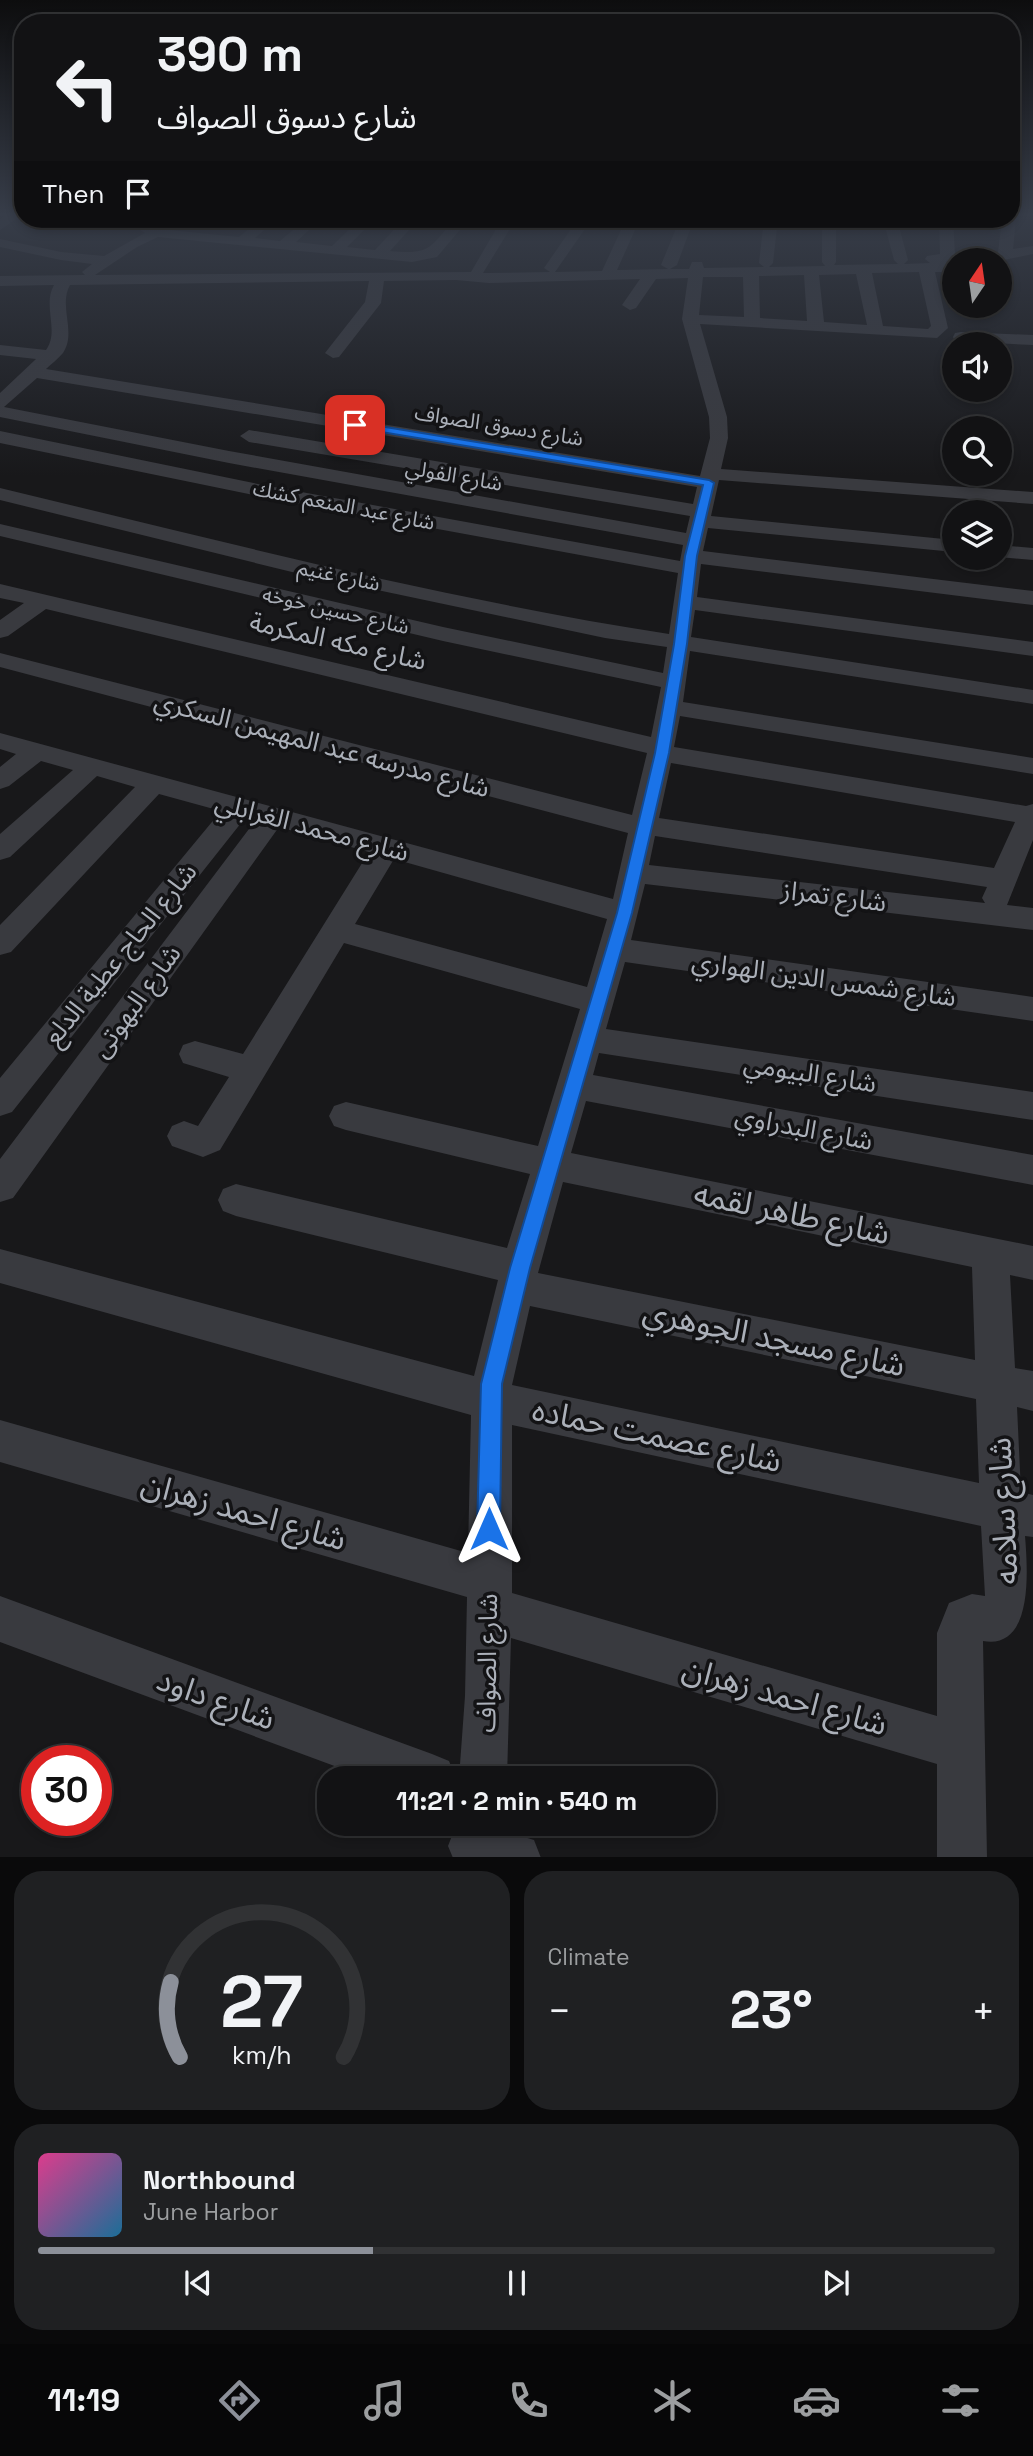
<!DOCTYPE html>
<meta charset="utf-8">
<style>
body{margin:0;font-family:"Space Grotesk","Noto Sans Arabic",sans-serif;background:#1f2022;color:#f1f3f6;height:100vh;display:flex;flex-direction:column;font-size:26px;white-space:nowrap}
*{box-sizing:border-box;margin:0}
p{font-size:23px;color:#9c9ea0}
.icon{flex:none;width:38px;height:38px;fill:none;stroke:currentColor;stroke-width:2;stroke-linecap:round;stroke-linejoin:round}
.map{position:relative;height:1857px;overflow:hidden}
.drawer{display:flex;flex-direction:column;gap:14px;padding:14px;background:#0a0a0b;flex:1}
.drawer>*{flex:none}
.hud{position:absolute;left:14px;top:14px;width:1006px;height:214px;border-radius:28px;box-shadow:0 4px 10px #0003,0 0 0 2px #313234;background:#121214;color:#f1f3f6;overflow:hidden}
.needle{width:46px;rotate:13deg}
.controls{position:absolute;left:942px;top:248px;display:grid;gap:14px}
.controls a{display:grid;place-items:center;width:70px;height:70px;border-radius:50%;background:#121214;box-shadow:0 4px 10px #0003,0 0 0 2px #313234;font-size:35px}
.speed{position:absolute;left:21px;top:1745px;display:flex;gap:14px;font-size:35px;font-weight:700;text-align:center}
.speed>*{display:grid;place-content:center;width:91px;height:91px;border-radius:50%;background:#121214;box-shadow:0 4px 10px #0003,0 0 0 2px #313234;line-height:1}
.speed .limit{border:10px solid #d22;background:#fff;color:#111}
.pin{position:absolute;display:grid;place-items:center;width:60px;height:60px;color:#fff;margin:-30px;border-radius:14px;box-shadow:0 4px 10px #0006}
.me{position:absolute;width:77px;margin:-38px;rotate:0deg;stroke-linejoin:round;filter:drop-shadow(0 0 5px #0008)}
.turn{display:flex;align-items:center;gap:24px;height:147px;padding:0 28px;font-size:32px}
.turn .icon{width:91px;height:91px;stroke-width:2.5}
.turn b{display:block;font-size:49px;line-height:60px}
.then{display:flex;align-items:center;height:66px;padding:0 28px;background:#0003;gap:14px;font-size:26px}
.big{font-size:52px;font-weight:800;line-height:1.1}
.drawer .widget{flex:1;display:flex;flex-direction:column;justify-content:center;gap:10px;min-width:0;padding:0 24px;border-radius:28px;background:#1f2022}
.drawer .dial{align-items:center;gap:0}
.dial svg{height:182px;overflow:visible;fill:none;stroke:#313234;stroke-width:7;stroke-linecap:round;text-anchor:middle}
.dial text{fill:#f1f3f6;stroke:none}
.song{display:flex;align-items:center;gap:21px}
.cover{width:84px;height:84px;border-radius:10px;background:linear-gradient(135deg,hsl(330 70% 55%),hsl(200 70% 35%))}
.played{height:7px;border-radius:4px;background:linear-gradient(90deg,#8c9099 35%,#313234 35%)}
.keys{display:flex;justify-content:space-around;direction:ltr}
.heat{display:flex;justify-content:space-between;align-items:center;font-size:38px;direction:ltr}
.drawer .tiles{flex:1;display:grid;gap:14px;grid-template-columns:1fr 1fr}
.widget:last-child{grid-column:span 2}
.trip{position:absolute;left:317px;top:1766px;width:399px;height:70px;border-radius:28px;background:#121214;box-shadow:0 4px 10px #0003,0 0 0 2px #313234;font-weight:800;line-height:70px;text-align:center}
.tab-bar{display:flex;height:112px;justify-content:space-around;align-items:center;background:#070708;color:#9c9ea0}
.tab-bar .icon{width:49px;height:49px}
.tab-bar .on{color:#8c9099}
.tab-bar b{font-size:32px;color:#f1f3f6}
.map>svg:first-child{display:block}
</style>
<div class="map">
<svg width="1033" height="1858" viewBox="0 0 1033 1858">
<rect width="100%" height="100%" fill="#18181a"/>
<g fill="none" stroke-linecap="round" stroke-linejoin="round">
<!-- minor -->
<path fill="#393a3f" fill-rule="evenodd" d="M5,215H22L0,230V219Z
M1012,215L1016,219L1013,249L1033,246V254L999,261H954V272H935L948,328L937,338L700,324L727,417L728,438L721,469L1033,492V504L719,480L711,516L954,540V552L708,528L703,551L1033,591V605L701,564L697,597L1033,642V656L695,610L691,637L1033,690V704L690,651L683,702L1033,758V774L680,716L674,747L1026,806L1033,804V840L1007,905L1033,908V930L645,884L631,940L1033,997V1021L625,962L606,1029L1033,1092V1120L599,1053L593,1075L1033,1155V1185L586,1101L571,1153L1033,1246V1280L1010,1275L1015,1368L1033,1371V1411L1017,1407L1021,1492L1033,1495V1537L1025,1536C1028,1572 1033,1650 983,1641L987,1858H937V1764L511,1638L507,1778H459L465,1696L467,1597L0,1462V1420L468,1553L471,1415L0,1283V1249L474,1376L498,1280L236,1216L223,1211L218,1200L223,1189L236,1184L507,1248L530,1174L346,1130L334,1126L329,1116L334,1106L346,1102L538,1146L580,1009L344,943L220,1150L203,1157L172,1146L167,1136L172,1126L184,1121L198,1126L229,1077L183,1063L179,1054L183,1045L195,1041L243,1054L369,852L279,827L13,1198L0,1202V1159L255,821L245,818L12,1112L0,1116V1078L221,811L159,794L11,952L0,955V925L135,787L97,776L10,857L0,860V834L73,770L41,761L9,786L0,789V767L16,754L0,749V733L613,899L628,833L0,667V653L632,815L647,753L46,609L8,636L0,638V620L24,603L0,598V584L651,737L661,687L443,641L0,536V524L443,627L663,673L667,647L605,638L292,572L0,500V488C221,541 443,599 669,634L678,573L263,497L0,443V431L263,485L680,561L683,545L229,463L0,417V393L36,359L0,355V345L46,350C60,331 42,306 54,285L0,286V276L85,275L82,272L92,264L61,260L0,247V239L61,252L104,256L145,233L125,219H142L159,229L239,237L261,219H276L255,238L280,241L306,219H321L296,242L332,246L360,219H375L347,247L375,250L404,219H419L390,251C431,255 429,248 455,219H469L437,257L412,262L158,237L137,247L95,275L471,272L502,219H516L483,273H489L550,272L544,268L578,219H592L555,272L602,271L626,219H640L617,270L668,269L661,265L680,219H694L677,265L670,269H689L692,262H702L704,268L764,267L759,263L764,219H778L773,263L769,267L825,266L822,262V219H836V262L834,265L898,264L894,260L883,219H897L908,260L904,264L930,263L925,259L927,256L940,254L939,219H953L955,254L998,252L1002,219H1012ZM919,272L931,326L928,329L883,326L872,273ZM856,274L867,325L824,322L819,275ZM804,275L807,321L760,318L759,276ZM703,277H743L744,317L699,315ZM688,278L682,319L709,417L710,438L700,476L46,369C51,364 58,359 63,353C77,332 58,306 70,285L369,281L365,302L325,353L333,358L339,357L381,303L384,281L456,280L489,283L640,279L622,305L630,310L636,308L656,279ZM37,378L697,487L693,504L249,430L240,436L249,442L690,516L686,533L229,451L4,407ZM671,763L1015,822L994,868L659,818ZM655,836L987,887L982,898L985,903L649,865ZM394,859L607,919L587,987L355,924ZM563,1182L972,1267L975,1360L538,1273ZM530,1306L976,1399L979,1483L512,1385ZM512,1425L981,1526L985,1596L972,1594L949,1603L937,1633V1716L512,1593Z
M961,332L1033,335V345L955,341L953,337L955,333Z
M999,545L1033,548V560L999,557Z
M0,1596L432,1754L449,1761L456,1778H367L0,1642Z
M467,1824H482L534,1840L541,1858H453L448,1846L455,1828Z"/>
</g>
<!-- sky -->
<linearGradient id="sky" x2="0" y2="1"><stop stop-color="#0d0d0e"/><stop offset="0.45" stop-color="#373d49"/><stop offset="1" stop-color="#373d49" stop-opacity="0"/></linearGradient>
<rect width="1033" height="476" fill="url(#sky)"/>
<!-- route -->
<path fill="#1a73e8" stroke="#114b97" stroke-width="2" d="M355,422L709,480L714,483L697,556L687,644L669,753L632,913L530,1268L502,1384L500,1529L497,1537L489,1541L481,1537L477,1529L481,1384L510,1268L617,913L655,753L674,644L685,556L703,485L351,427V423Z"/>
<g text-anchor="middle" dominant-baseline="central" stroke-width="7" stroke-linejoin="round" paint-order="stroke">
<!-- far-street labels -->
<g font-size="21" fill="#abb0b9" stroke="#131315">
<text transform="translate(499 425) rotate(9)">شارع دسوق الصواف</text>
<text transform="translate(454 475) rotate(10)">شارع الفولي</text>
<text transform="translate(344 505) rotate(11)">شارع عبد المنعم كشك</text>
<text transform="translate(339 575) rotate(12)">شارع غنيم</text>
<text transform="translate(336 610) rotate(13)">شارع حسين خوخه</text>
</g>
<!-- street labels -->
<g font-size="26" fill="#abb0b9" stroke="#131315">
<text transform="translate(338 641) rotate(13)">شارع مكه المكرمة</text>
<text transform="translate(322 744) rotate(15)">شارع مدرسه عبد المهيمن السكري</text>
<text transform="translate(312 827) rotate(15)">شارع محمد الغرابلي</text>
<text transform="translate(834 896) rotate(7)">شارع تمراز</text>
<text transform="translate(120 954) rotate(-51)">شارع الحاج عطية الدلع</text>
<text transform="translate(824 979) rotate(8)">شارع شمس الدين الهواري</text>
<text transform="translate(136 1001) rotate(-54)">شارع البهوتى</text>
<text transform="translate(810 1073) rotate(9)">شارع البيومي</text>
<text transform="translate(804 1128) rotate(11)">شارع البدراوي</text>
<text transform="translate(487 1663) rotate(-89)">شارع الصواف</text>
</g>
<!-- near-street labels -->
<g font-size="32" fill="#abb0b9" stroke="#131315">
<text transform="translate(792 1213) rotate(12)">شارع طاهر لقمه</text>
<text transform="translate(774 1338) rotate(12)">شارع مسجد الجوهري</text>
<text transform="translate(657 1435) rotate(12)">شارع عصمت حماده</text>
<text transform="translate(244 1511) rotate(16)">شارع احمد زهران</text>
<text transform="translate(1003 1511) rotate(-93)">شارع سلامه</text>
<text transform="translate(785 1696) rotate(16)">شارع احمد زهران</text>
<text transform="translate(216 1699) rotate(20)">شارع داود</text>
</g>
</g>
</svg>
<div class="controls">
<a><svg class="needle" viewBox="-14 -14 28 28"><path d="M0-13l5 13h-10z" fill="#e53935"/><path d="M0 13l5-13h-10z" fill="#9c9ea0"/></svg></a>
<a><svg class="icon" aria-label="sound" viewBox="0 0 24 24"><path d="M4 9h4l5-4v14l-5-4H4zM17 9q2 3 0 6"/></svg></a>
<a><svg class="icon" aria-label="search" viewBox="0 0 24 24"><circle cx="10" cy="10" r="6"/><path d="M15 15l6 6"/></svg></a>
<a><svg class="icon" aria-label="layers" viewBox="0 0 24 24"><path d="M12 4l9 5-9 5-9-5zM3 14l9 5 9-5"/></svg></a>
</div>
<div class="speed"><div class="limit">30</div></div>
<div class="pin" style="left:355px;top:425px;background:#d93025"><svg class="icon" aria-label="arrive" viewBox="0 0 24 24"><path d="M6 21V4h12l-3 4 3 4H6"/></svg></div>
<svg class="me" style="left:489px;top:1529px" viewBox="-20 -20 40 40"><path d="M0-17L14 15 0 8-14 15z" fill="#1a73e8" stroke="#fff" stroke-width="4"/></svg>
<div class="trip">11:21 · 2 min · 540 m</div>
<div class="hud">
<div class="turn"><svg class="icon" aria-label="left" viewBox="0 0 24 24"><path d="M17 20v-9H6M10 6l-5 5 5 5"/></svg><div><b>390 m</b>شارع دسوق الصواف</div></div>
<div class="then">Then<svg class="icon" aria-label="arrive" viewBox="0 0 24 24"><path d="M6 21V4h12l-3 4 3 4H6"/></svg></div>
</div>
</div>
<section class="drawer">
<div class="tiles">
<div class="widget dial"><svg viewBox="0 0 100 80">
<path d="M14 69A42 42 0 1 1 86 69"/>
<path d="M14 69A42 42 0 0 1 10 36" stroke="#8c9099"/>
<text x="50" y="56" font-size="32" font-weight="700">27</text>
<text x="50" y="72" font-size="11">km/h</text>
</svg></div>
<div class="widget"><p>Climate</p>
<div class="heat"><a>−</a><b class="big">23°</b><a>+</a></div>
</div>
<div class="widget">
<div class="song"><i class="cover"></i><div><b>Northbound</b><p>June Harbor</p></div></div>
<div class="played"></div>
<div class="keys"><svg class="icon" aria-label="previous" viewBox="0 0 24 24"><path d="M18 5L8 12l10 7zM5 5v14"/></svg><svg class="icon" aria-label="pause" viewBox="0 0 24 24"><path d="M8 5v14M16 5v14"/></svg><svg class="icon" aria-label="next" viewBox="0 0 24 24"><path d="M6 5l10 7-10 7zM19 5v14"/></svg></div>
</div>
</div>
</section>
<nav class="tab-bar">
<b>11:19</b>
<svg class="icon on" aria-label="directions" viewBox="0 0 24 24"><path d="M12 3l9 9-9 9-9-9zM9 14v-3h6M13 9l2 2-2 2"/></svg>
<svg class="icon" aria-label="music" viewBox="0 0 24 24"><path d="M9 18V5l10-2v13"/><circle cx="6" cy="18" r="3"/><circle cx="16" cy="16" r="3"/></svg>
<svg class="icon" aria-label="phone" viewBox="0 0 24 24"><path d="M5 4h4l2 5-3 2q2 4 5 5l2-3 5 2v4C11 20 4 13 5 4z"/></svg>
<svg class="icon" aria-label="climate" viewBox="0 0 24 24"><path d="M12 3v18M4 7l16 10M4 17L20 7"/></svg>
<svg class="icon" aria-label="car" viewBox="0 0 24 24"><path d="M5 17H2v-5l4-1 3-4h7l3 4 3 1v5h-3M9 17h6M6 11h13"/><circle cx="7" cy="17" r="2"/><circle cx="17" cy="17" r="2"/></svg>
<svg class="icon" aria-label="filters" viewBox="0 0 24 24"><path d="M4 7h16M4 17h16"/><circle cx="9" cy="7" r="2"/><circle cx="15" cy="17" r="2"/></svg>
</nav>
